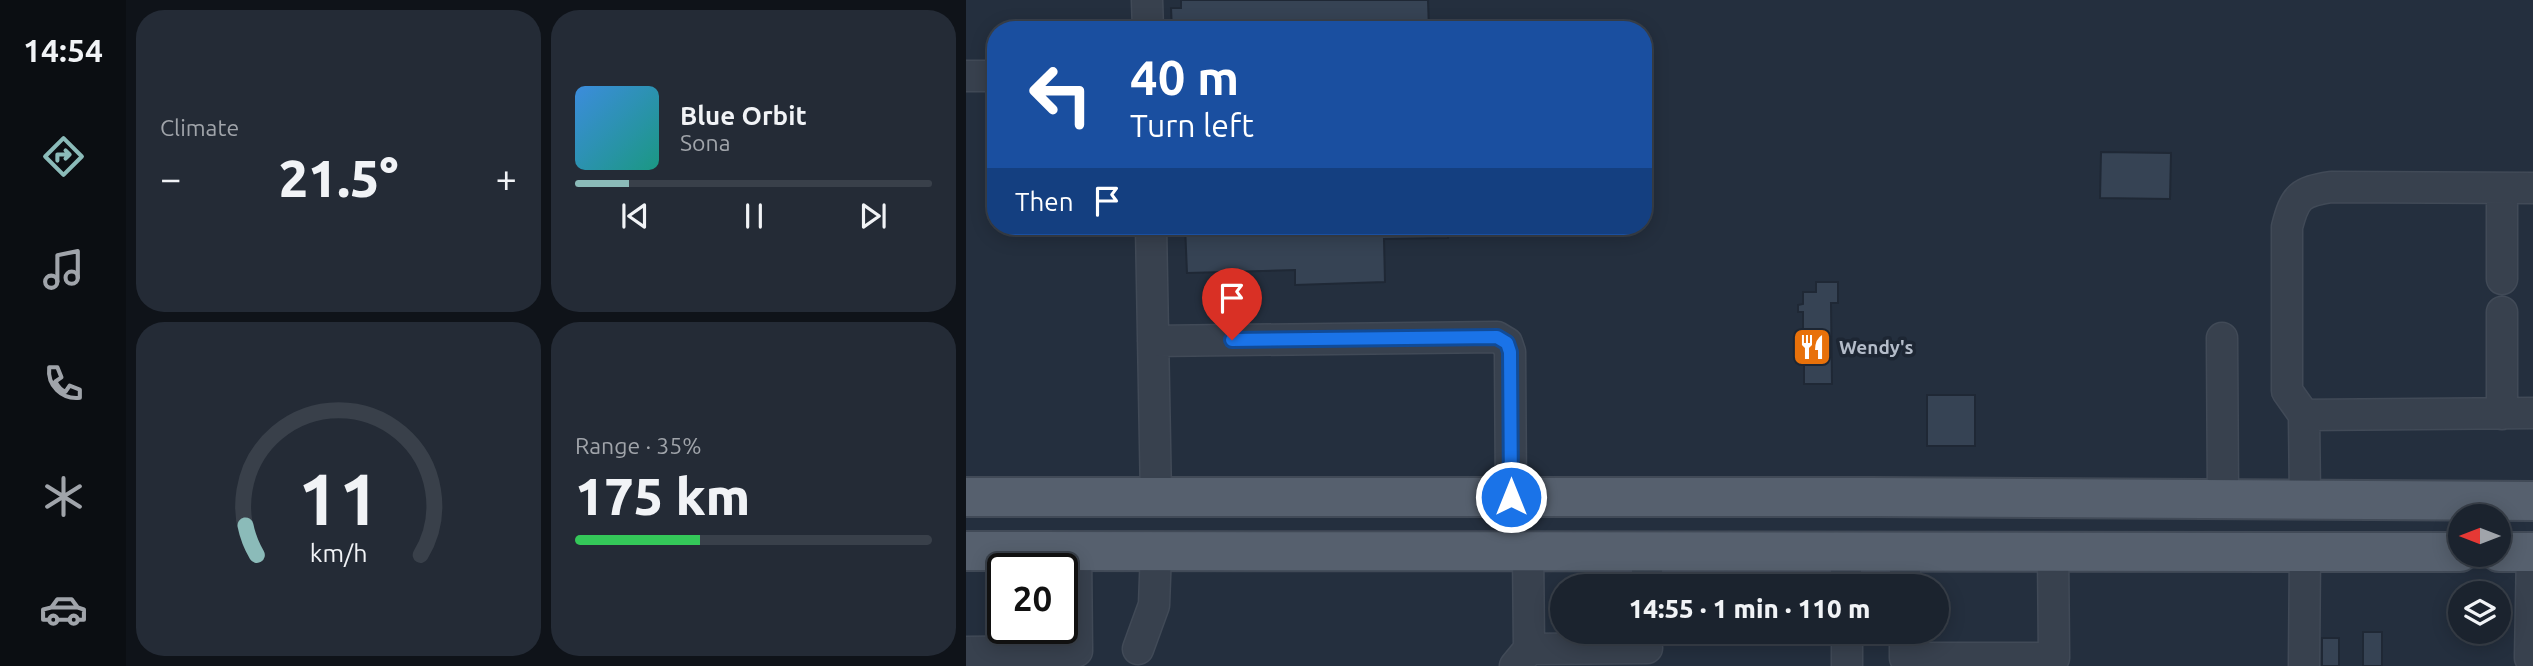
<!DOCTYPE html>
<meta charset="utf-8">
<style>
body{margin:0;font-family:Ubuntu,sans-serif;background:#242b36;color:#f1f3f6;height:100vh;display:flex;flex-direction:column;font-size:26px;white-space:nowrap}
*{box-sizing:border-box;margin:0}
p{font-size:23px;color:#a0a4aa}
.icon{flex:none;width:38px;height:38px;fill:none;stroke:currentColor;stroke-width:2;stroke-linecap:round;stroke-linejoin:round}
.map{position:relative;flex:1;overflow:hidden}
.sheet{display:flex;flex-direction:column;gap:10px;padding:10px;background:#0f1319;width:840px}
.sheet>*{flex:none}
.banner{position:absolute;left:21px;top:21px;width:665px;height:214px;border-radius:28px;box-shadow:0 4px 18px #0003,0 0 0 2px #39404a;background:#1a4fa0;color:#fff;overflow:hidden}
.needle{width:46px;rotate:270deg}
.buttons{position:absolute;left:1482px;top:504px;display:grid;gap:14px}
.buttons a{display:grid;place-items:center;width:63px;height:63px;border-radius:50%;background:#1b232e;box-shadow:0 4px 18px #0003,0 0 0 2px #39404a;font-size:35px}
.speed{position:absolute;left:21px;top:553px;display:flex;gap:14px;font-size:35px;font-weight:700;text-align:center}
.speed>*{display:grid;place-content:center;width:91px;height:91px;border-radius:50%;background:#1b232e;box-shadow:0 4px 18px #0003,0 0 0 2px #39404a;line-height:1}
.speed .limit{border:4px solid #111;border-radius:10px;background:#fff;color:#111}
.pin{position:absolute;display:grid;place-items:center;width:60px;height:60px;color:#fff;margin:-72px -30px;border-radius:50% 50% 50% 0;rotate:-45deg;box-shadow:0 0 7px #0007}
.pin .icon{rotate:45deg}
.me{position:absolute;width:77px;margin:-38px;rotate:0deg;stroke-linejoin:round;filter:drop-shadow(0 0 5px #0008)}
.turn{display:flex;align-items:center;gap:24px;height:147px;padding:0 28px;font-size:32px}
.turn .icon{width:91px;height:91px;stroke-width:2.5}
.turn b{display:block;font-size:49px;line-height:60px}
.then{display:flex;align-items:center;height:66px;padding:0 28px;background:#0003;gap:14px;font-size:26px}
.big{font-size:52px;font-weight:800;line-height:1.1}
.sheet .tile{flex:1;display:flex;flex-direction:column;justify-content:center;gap:10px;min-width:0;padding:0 24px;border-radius:28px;background:#242b36}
.sheet .dial{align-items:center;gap:0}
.dial svg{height:182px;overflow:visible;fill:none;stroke:#39404a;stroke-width:7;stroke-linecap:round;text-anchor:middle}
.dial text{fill:#f1f3f6;stroke:none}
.song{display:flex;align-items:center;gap:21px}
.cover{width:84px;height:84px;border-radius:10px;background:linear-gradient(135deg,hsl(210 70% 55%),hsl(170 70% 35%))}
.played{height:7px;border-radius:4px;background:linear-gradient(90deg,#8bbbb9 15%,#39404a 15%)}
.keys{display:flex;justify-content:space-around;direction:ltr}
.heat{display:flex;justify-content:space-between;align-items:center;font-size:38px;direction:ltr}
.charge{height:10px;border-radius:5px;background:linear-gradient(90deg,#34c759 35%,#39404a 0)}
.sheet .tiles{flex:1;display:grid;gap:10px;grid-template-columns:repeat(2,1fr)}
.trip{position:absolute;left:584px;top:574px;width:399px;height:70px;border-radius:35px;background:#1b232e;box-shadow:0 4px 18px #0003,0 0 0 2px #39404a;font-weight:800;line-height:70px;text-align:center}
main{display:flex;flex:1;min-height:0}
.tab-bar{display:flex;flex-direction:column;width:126px;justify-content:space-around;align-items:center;background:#0b0e12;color:#a0a4aa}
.tab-bar .icon{width:49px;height:49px}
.tab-bar .current{color:#8bbbb9}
.tab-bar b{font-size:32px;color:#f1f3f6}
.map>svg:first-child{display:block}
</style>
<main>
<nav class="tab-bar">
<b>14:54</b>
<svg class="icon current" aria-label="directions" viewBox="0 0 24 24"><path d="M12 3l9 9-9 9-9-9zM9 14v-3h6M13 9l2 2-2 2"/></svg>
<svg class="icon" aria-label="music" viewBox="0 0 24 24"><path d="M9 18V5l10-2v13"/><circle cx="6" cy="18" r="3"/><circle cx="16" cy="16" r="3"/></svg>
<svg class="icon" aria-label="phone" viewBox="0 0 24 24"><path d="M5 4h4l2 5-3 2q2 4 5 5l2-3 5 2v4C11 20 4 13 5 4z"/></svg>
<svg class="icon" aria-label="climate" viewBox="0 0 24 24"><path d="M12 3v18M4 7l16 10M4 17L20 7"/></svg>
<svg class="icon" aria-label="car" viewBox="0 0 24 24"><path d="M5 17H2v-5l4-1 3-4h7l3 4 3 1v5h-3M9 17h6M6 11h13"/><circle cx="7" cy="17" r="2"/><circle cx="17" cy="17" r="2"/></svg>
</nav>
<section class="sheet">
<div class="tiles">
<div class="tile"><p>Climate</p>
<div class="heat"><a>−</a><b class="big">21.5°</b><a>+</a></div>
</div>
<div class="tile">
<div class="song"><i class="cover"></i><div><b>Blue Orbit</b><p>Sona</p></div></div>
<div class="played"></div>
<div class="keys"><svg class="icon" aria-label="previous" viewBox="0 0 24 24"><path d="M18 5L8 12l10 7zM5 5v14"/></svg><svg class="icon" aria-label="pause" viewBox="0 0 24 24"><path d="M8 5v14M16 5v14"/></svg><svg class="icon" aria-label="next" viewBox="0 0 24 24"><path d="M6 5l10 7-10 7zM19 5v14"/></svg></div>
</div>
<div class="tile dial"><svg viewBox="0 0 100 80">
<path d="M14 69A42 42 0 1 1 86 69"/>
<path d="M14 69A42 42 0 0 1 9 56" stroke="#8bbbb9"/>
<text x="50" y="56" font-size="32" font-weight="700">11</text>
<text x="50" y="72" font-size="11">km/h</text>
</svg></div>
<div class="tile"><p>Range · 35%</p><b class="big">175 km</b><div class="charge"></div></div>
</div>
</section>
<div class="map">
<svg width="1567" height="666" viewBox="0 0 1567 666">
<rect width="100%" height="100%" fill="#242f3e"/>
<!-- building -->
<path fill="#364354" stroke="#1f2835" stroke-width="2" d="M215,0H462L463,30H206L205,8H215Z
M1135,152L1205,153L1204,199L1134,198Z
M219,226H482V238L418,239L419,282L329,285V270L221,273Z
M850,282H872V303H865L866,384H838V349H832V334L837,333V312H832V305L837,304V292H850Z
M961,395H1009V446H961Z
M1397,632H1416V666H1397Z
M1356,638H1373V666H1356Z"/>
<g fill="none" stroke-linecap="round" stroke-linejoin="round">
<!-- minor casing -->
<g stroke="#414a57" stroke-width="33">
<path id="minor" d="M181,0L182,30
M0,76H30
M1536,188V279
M185,226L190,498
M1536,312V414
M1256,338L1257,500
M187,341L531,337L541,343L544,352L545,497
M1338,415L1321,391V227C1329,196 1334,192 1365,187L1567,188
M1339,500L1338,415L1567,413
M681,550V586
M880,550V586
M939,550V586
M1566,552L1564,658H1567
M881,632V666
M939,632V658H1088L1087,551
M172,649L188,605L190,551
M563,649L681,648
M0,652L111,651L110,551
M549,666L563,649L562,550
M1338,666L1339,551"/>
</g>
<!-- major casing -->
<g stroke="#414a57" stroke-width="42">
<path id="major" d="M0,497H908L1567,501
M0,551L1494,552
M1533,552H1567"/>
</g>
<!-- minor -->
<use href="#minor" stroke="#38414e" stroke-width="30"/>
<!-- major -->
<use href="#major" stroke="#56606e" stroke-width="38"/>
</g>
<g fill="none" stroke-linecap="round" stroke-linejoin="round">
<!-- route casing -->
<g stroke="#114b97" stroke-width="18">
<path id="route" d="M266,340L531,337L541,343L544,352L545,497"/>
</g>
<!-- route -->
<use href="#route" stroke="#1a73e8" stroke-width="12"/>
</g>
<!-- icons -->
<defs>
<g id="restaurant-square" transform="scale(2.0125)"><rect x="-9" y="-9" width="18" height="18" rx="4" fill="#e8710a" stroke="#1d2633"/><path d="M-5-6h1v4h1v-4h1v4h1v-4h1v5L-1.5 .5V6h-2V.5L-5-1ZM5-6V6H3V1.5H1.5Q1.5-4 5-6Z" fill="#fff"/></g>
</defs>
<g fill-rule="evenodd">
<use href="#restaurant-square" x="846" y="347"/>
</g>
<g text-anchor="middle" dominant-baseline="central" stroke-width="7" stroke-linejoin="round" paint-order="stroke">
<!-- poi labels -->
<g font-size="19" font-weight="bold" fill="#b4bcc9" stroke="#1d2633" text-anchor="start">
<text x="873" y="347">Wendy's</text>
</g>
</g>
</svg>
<div class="buttons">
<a><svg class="needle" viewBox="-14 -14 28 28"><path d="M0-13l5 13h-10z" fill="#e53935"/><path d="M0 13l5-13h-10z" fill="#a0a4aa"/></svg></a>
<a><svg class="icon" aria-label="layers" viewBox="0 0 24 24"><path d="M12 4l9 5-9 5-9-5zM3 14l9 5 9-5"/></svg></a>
</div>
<div class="speed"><div class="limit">20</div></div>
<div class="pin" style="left:266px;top:340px;background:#d93025"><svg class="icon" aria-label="arrive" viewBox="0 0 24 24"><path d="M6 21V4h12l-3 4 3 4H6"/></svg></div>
<svg class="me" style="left:545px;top:497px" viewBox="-20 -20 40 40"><circle r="17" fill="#1a73e8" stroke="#fff" stroke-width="3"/><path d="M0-11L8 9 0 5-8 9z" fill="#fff"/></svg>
<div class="trip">14:55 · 1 min · 110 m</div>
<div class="banner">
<div class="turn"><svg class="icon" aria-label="left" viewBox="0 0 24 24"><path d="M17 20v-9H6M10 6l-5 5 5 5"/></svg><div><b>40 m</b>Turn left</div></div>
<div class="then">Then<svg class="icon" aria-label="arrive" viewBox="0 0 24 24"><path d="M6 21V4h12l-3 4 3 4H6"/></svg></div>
</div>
</div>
</main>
